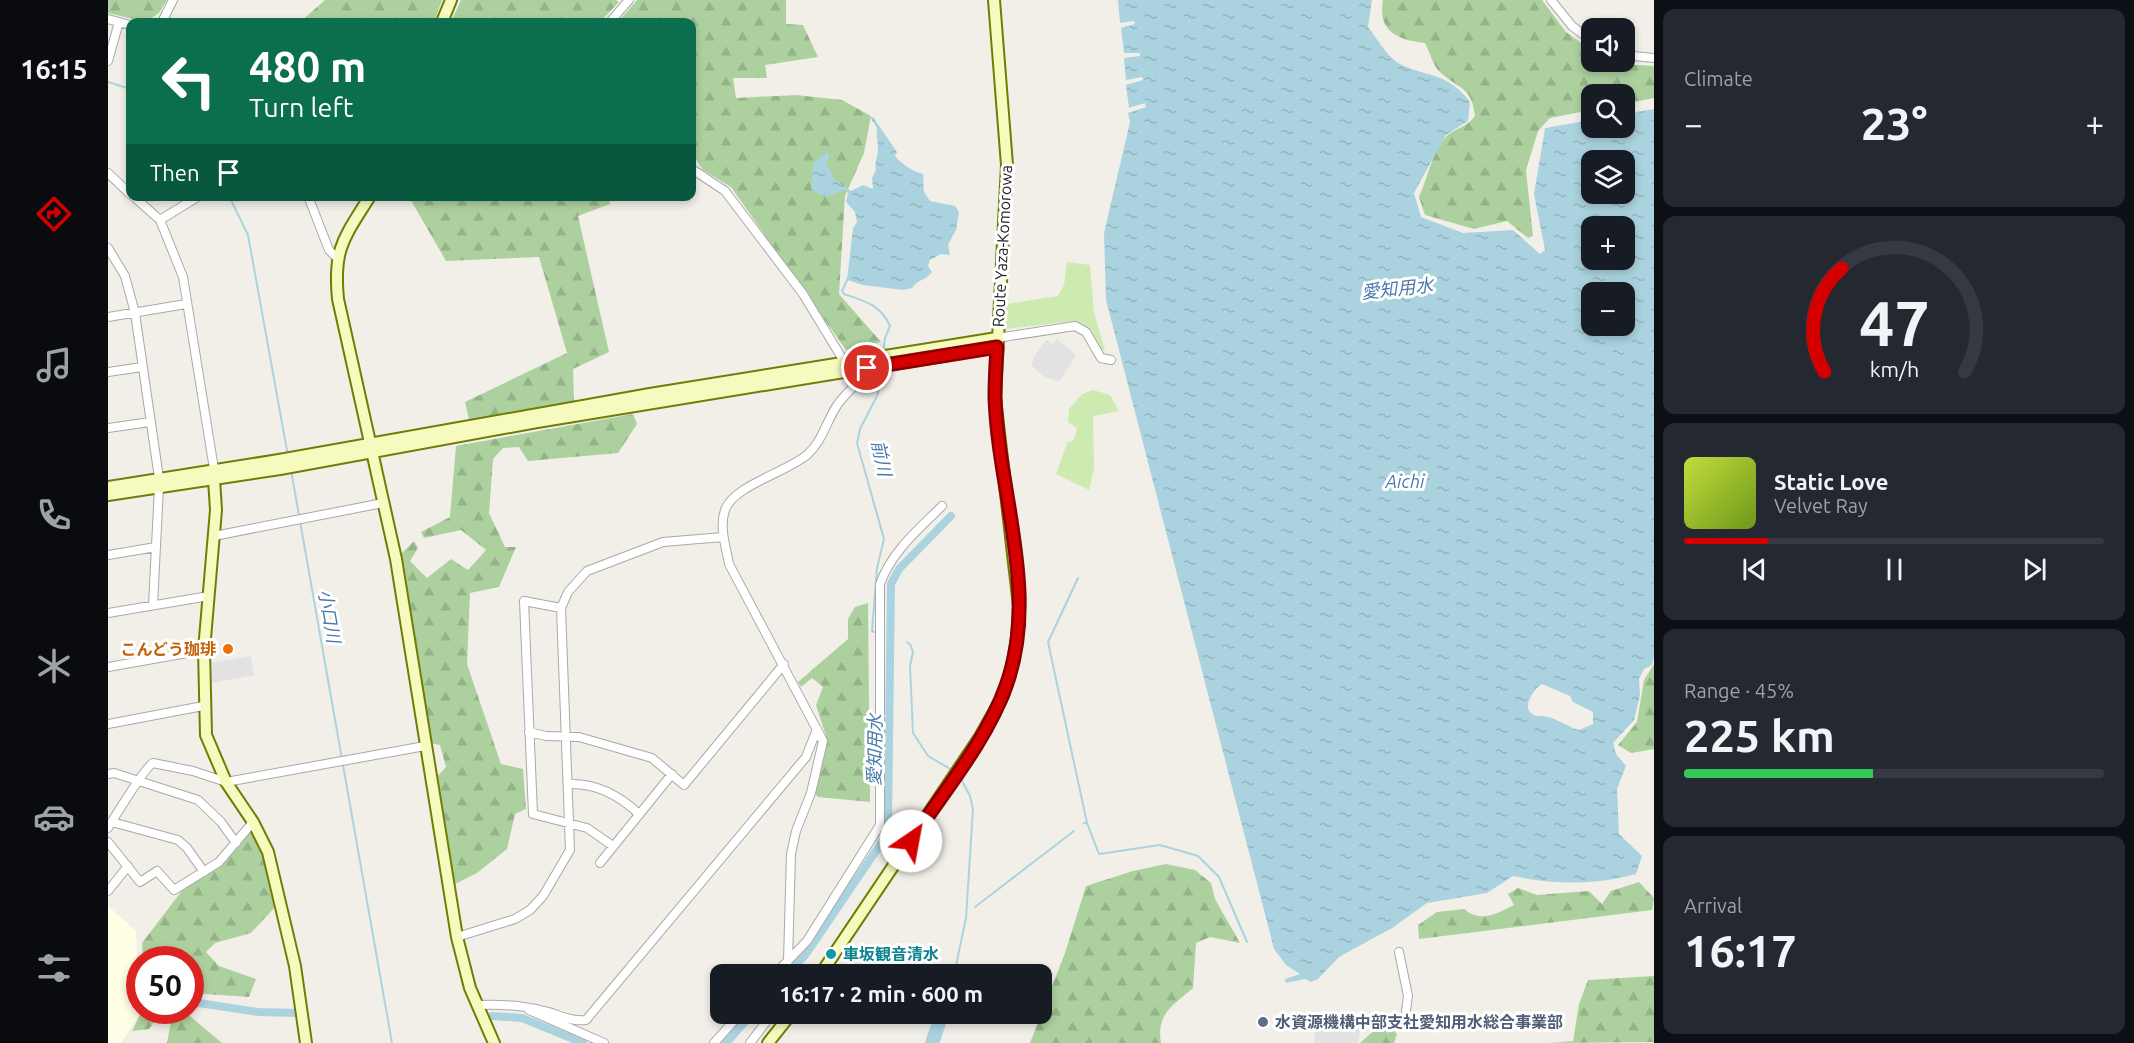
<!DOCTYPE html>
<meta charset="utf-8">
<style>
body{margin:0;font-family:Ubuntu,"Noto Sans JP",sans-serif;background:#242831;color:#f1f3f6;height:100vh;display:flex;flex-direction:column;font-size:22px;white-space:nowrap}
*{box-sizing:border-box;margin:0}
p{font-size:20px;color:#9ea1a6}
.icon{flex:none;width:33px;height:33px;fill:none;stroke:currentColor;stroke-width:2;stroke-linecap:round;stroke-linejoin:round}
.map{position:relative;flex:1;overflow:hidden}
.sheet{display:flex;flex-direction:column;gap:9px;padding:9px;background:#0d0f14;width:480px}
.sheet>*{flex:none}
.top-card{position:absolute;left:18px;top:18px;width:570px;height:183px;border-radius:12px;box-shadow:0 3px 9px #0003;background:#0b6e4f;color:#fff;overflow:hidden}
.fabs{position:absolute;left:1473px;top:18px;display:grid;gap:12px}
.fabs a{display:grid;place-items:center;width:54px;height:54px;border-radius:12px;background:#171b24;box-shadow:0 3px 9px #0003;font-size:30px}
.speed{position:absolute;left:18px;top:946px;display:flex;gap:12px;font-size:30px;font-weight:700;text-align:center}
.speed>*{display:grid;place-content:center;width:78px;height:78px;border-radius:50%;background:#171b24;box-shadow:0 3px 9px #0003;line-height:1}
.speed .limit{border:9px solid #d22;background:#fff;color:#111}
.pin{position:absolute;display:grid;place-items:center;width:51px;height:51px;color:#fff;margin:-26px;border:3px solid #fff;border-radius:50%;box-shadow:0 2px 6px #0007}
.me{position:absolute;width:66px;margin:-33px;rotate:33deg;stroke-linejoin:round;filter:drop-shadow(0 0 4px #0008)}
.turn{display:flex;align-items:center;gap:21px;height:126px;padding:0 24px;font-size:27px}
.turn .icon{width:78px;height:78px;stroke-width:2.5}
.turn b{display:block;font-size:42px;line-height:51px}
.then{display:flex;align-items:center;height:57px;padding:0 24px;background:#0003;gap:12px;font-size:22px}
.big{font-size:45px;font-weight:700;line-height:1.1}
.sheet .tile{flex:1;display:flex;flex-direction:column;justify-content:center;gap:9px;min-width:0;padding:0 21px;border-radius:12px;background:#242831}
.sheet .dial{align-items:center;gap:0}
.dial svg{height:156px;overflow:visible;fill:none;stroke:#363941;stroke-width:7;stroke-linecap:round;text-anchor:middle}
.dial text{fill:#f1f3f6;stroke:none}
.song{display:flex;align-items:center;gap:18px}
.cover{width:72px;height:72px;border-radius:9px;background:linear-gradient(135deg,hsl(70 70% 55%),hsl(80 70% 35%))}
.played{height:6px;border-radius:3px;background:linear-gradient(90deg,#d40000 20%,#363941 20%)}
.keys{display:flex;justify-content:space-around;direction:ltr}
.heat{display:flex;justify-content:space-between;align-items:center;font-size:33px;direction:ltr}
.charge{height:9px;border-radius:4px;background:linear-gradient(90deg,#34c759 45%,#363941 0)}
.trip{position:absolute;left:602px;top:964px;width:342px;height:60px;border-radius:12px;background:#171b24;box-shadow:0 3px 9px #0003;font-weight:700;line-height:60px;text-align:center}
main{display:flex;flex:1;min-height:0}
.tabs{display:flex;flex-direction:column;width:108px;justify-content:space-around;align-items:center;background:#090b0e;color:#9ea1a6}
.tabs .icon{width:42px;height:42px}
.tabs .current{color:#d40000}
.tabs b{font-size:27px;color:#f1f3f6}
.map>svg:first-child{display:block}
</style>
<main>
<nav class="tabs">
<b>16:15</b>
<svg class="icon current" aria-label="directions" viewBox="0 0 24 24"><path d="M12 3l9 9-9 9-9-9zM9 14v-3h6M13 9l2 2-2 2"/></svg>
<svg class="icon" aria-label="music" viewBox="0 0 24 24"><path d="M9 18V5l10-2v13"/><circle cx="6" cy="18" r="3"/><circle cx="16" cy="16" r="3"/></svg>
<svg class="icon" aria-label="phone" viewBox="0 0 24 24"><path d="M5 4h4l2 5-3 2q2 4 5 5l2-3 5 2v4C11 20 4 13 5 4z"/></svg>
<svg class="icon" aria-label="climate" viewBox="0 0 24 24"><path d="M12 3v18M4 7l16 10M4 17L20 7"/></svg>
<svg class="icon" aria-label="car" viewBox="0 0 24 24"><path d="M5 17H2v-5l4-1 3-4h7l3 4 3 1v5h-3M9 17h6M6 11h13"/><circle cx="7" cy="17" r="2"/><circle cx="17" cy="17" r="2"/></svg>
<svg class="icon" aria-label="filters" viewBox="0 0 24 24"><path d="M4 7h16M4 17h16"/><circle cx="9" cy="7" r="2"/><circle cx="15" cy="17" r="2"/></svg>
</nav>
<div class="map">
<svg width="1546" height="1043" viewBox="0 0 1546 1043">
<defs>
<pattern id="forest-firs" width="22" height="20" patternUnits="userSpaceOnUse" patternTransform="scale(1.5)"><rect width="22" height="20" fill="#add19e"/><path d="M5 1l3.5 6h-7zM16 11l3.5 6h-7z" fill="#95b388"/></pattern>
<pattern id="water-ripples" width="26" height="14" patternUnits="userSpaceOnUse" patternTransform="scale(1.5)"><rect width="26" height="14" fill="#aad3df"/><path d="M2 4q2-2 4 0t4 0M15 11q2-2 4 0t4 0" fill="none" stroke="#92b5bf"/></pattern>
</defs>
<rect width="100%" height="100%" fill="#f2efe9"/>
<!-- education -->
<path fill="#ffffe5" d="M0,906L28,931L32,1014L13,1043H0Z"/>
<!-- grass -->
<path fill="#cdebb0" d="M959,262L982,265L986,312L997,351C985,347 982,328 966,321L897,329L898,304L950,296L956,285Z
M985,390L1002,395L1011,411L985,416L986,468L981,490L948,474L959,443L966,440L969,428L960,422L961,409L974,394Z"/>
<!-- forest -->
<path fill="url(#forest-firs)" d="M0,0H59L51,13L37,22L0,13Z
M217,0H334L326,22H192Z
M353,0H508L511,2L492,22H343Z
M529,0H678V24L695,25L710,57L657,65L659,78H625L628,98L688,95L734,100L763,116L756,153L737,196L731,294L773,342L738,350L623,187L595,170L584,153V22H510Z
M1275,0H1434L1458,32L1483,50L1484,62L1546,66V98L1517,104L1516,94H1484L1483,110L1442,118L1430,131L1418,170L1425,236L1420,238L1399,221L1366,229L1317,215L1311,197C1319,180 1325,148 1340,135C1350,127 1359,127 1367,116C1364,87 1351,89 1333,73C1325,67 1322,52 1317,43C1291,40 1269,32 1275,0Z
M301,197H501L502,204L470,216L501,352L465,369L466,402L361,420L357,402L459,353L431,257L338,261Z
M525,414L529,424L510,453L420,461L411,447L395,448L385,459L381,513L397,547H408L391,587L362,593L359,664L393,764L415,769L418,809L407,814L399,849L369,873L347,884L328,778L338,767L332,745L322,743L292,555L306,541L310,548L302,561L319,578L343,559L360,570L378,550L353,530L316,538L313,532L342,517L348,446Z
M760,603L762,802L710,797L707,794L718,736L708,705L715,687L704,678L693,687L690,682L740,639V619L747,607Z
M1546,664V749L1523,753L1510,745L1529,722L1536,680Z
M141,832H145L160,870L168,906L143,933L107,943L98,952L111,966L148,979L141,997L83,993L82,960H35L34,943L76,888L111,866Z
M1058,864L1087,870L1103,883L1107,899L1132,943L1102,937L1088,943L1085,988C1065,1005 1048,1014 1053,1043H922L957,953L978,886L1025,871Z
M1531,882L1546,898L1544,910L1311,939L1310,925L1329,912L1356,909C1372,923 1389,914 1406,905L1400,894L1410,888L1429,895L1481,891L1494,904L1503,891Z
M1546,976V1042L1442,1043L1465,1041L1471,1004L1480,980Z
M34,1011H55L41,1029L24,1031Z
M57,1011H76L114,1043H59L64,1016Z
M1272,1025L1283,1028L1289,1034L1286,1043H1252Z"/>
<!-- parking -->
<path fill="#e2e2e2" d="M949,339L968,355L951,382L935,376L923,365L928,353L939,340L945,344Z
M143,656L146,675L102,683L104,663Z
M1216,1019L1253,1024L1250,1043H1206L1208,1027Z"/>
<!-- water -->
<path fill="url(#water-ripples)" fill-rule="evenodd" d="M1010,0H1264L1260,27C1269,38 1281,60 1294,65C1323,78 1340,73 1362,102L1360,121L1338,135L1306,193L1313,217L1355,233L1405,230L1432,254L1437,250L1426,194L1437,128L1483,120L1484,128H1516L1517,114L1546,109V656L1544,665L1536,669L1531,679L1532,695L1526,720L1505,743L1508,754L1518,766L1509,789L1511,834L1534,856L1528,874C1489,885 1445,885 1405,876L1379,893L1319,903L1284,928L1231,957L1210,979L1203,982L1197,979L1178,983L1177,979L1192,974L1178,965L1166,949L998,300L996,233L1022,122L1020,113L1038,107L1037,103L1021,108L1018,85L1035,80L1034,77L1018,80L1016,58L1032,56V53H1016L1013,28L1027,24L1026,21L1012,23ZM1484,160H1516V194H1484ZM1484,226H1516V260H1484ZM1484,292H1516V326H1484ZM1434,684L1462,696L1465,702L1485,712V724L1471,730C1461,727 1451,720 1440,717C1434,715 1427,718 1422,712C1415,704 1427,688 1434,684Z
M762,117H765L789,152L787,156C796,166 803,170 815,174L816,192L822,201L847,206L851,212L848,230L840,245L842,255L833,254L822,260L820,266L824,272C819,280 810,279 804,288L795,290L755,285L739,280L745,228L749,222L747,212L738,202L740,193L736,190L718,197L703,189L705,164L719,151L722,157L718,162L726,179L743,191L755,185L765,189L764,178L768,170C766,162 770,157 770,149C770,141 768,136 769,128Z"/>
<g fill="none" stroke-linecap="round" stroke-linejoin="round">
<!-- stream -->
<path stroke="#aad3df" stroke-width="2" d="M0,82L22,89
M121,196L140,235L180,456
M740,278L734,291L736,294C757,301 773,305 782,326L777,338L775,353
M183,470L284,1043
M970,578L940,642L979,823H976
M766,632L764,631L769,568L776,539L749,443L752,429L770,394L773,370
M799,642L802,644L805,652L802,666L805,733L820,756L844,770
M979,823L991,854L1052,845L1090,856L1111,877L1139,942
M867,907L966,831
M846,975L858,918L865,809L862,796L851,775"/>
<!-- canal -->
<path stroke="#aad3df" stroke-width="8" d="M679,975L698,954L776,839L780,821L783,584L791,569L843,516
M84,1002L150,1012L191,1013
M384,1016L414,1018L475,1043
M618,1043L644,1014"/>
<!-- river -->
<path stroke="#aad3df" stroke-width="14" d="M824,1043L834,1014"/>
<!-- street casing -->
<g stroke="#a9a9a9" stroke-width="10">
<path id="street" d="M1443,0L1464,26L1484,41
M0,19L22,25
M54,22L65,0
M502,22L521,0
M1516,55L1546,58
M0,61L11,22
M584,169L617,191L695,294L737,363
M0,173L22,194
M25,196L52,220L75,277L106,469
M200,196L221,250L229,258
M52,220L91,196
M0,248L17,276L27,313L51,478
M0,317L78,304
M889,338L967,326L978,332L993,358L1003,360
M0,372L34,367
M0,428L42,422
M106,536L275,503
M0,555L48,547
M45,605L51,487
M453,608L416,601L425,814L479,828L505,846
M0,613L101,596
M0,667L96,650
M0,724L95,706
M421,732L438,736L471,737L544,758L576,785L676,664
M0,774L6,773L90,800L113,822L128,843
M461,784C489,783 511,795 531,814
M4,822L70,840L79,848L96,872
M0,828C6,818 38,766 45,763L85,771L118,782L317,746
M0,842L32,882L49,871L66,890L111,862L145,822
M492,863L564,774
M0,891L20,866
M349,937L407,919L422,910L435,896L462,850L453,608L460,592L479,571L555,542L615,537
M1291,952L1300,996L1298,1011
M680,961L683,854L688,831L703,793L715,741L621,564C618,547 611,527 617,510C626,485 680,472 700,454C714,441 718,423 728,407C737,392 752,384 759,368
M666,975L699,941L772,825V584C784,551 810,530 834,506
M369,1005C392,1004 414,1005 436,1011C450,1014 463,1022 478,1020L698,757L709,729
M421,1010L496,1043
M606,1043L632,1014
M642,1043L664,1014"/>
</g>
<!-- secondary casing -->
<g stroke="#707d05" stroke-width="14">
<path id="secondary" d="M334,22L343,0
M262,196C236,238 225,248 230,299L288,559L349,937L362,988L386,1043
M106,479L108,510L96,650L98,735L118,782L145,822L160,852L187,966L198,1043
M0,487L171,460L542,394L889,338
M0,495L172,469L429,422L889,347
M712,975L872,737L895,696L903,671L909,639L911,606L887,398L899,165L886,0
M660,1043L683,1014"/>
</g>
<!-- street -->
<use href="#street" stroke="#fff" stroke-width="8"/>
<!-- secondary -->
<use href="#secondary" stroke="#f7fabf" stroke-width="10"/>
</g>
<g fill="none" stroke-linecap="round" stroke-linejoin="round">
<!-- route casing -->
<g stroke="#8a0000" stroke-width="15">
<path id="route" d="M759,368L889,347C888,363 887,380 887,397C890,492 932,593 898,686C878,742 835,792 803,841"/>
</g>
<!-- route -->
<use href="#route" stroke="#d40000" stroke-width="10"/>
</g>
<!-- markers -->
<circle fill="#e8710a" stroke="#fff" stroke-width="2" cx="120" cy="649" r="6"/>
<circle fill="#0f9aa8" stroke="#fff" stroke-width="2" cx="723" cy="954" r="6"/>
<circle fill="#5c6f8a" stroke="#fff" stroke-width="2" cx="1155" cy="1022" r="6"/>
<g text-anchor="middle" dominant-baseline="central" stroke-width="6" stroke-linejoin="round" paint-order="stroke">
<!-- street labels -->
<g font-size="16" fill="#222" stroke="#fff">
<text transform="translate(894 246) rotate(-87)">Route Yaza-Komorowa</text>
</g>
<!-- food labels -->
<g font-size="16" font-weight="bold" fill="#c56008" stroke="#fff" text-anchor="end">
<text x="108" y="649">こんどう珈琲</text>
</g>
<!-- culture labels -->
<g font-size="16" font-weight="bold" fill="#0d838f" stroke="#fff" text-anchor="start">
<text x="735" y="954">車坂観音清水</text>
</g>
<!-- service labels -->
<g font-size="16" font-weight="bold" fill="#4e5e75" stroke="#fff" text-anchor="start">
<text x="1167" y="1022">水資源機構中部支社愛知用水総合事業部</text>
</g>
<!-- water labels -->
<g font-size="18" font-style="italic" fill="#4a7aab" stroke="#fff">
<text transform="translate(1289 288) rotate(-6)">愛知用水</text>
<text transform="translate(774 458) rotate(78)">前川</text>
<text x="1297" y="481">Aichi</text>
<text transform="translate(222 616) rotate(80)">小口川</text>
<text transform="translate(766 750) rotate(-89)">愛知用水</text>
</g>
</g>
</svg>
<div class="fabs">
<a><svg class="icon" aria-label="sound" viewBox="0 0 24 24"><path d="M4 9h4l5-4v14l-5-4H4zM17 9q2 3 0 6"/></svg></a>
<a><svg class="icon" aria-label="search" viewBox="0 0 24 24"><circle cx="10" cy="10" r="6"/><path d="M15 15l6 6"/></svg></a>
<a><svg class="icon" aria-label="layers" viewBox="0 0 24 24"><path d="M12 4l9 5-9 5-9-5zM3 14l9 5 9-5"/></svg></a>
<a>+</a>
<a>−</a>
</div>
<div class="speed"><div class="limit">50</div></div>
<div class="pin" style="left:759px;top:368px;background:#d93025"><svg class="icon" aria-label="arrive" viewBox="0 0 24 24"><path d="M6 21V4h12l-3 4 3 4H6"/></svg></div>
<svg class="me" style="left:803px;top:841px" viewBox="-20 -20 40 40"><circle r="19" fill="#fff"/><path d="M0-13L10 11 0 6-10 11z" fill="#d40000"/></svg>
<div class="trip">16:17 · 2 min · 600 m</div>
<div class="top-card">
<div class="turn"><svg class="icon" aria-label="left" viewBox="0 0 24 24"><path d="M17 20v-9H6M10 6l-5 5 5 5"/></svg><div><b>480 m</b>Turn left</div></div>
<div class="then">Then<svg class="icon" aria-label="arrive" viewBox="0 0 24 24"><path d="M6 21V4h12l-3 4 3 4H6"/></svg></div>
</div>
</div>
<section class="sheet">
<div class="tile"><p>Climate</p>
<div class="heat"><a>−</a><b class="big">23°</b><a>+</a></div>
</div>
<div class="tile dial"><svg viewBox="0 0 100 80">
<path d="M14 69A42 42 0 1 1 86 69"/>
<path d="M14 69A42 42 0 0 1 23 16" stroke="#d40000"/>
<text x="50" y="56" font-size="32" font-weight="700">47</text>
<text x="50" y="72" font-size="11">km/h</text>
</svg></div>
<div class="tile">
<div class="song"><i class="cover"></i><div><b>Static Love</b><p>Velvet Ray</p></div></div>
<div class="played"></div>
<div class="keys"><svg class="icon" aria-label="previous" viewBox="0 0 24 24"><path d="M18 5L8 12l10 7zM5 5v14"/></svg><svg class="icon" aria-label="pause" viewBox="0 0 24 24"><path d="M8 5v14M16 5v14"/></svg><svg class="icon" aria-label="next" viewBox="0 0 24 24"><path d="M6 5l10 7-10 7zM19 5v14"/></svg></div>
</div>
<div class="tile"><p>Range · 45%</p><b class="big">225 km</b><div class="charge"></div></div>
<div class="tile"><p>Arrival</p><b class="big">16:17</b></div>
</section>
</main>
